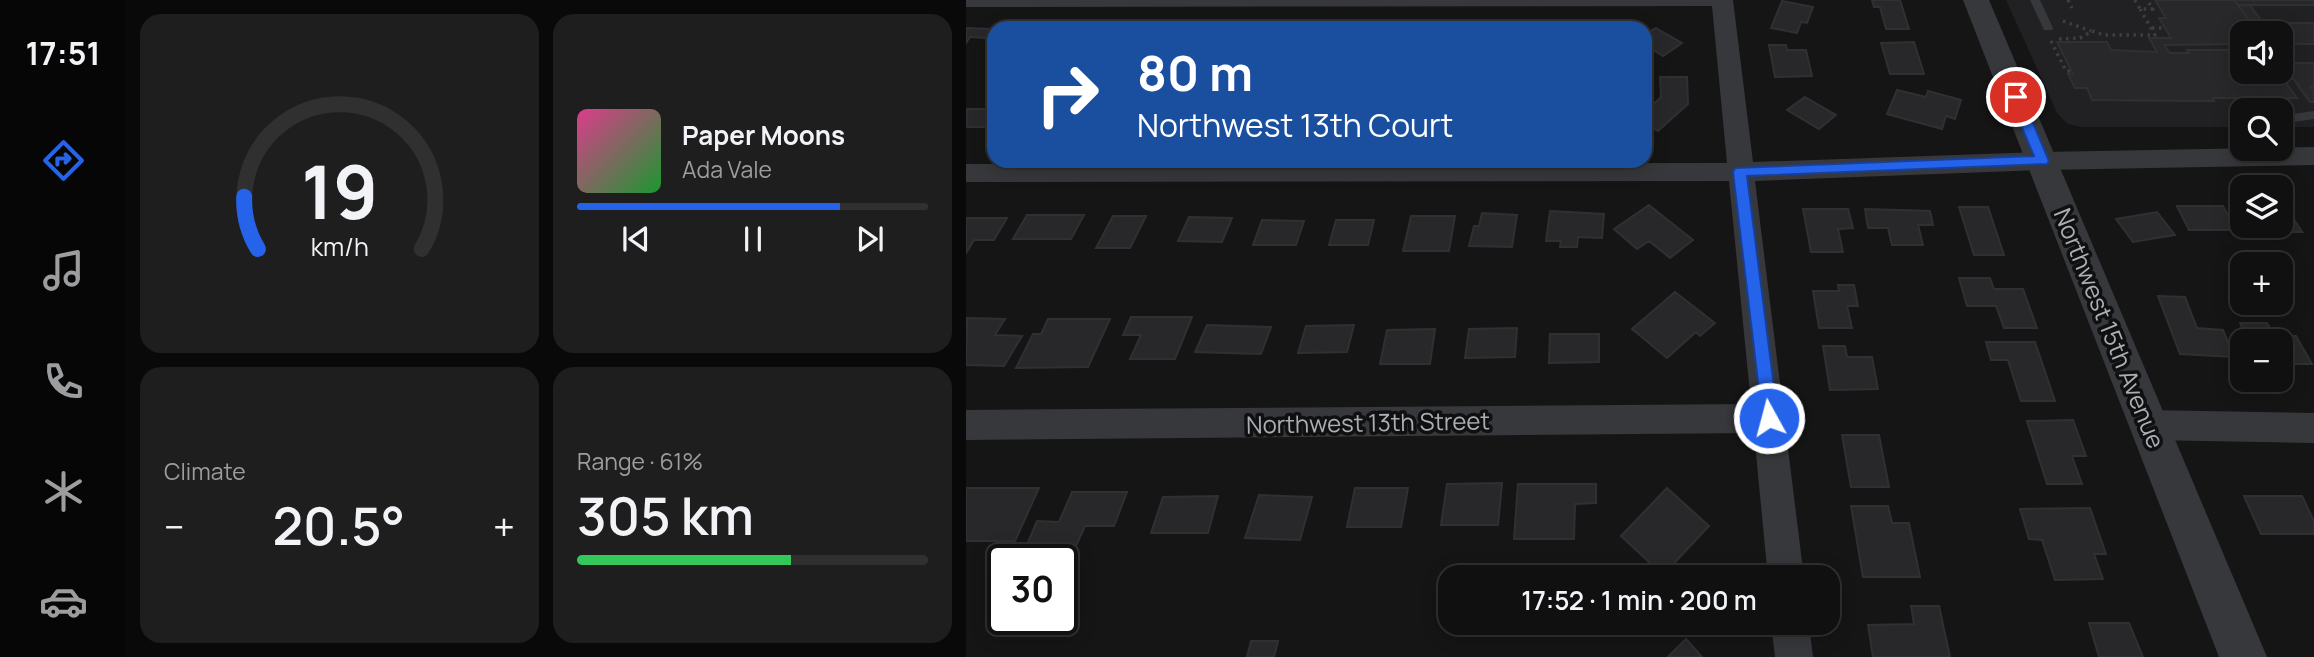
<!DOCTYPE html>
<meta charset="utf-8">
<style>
body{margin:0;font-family:Manrope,sans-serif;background:#1e1e1e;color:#f1f3f6;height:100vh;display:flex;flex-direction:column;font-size:26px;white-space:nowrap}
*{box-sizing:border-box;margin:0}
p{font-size:23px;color:#9c9d9f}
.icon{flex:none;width:38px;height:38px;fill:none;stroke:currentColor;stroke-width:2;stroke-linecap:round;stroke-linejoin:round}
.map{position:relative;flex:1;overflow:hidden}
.sheet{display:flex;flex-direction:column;gap:14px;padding:14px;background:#090909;width:840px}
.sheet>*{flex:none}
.guide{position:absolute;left:21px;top:21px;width:665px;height:147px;border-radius:21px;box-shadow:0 4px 18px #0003,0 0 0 2px #303030;background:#1a4fa0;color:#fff;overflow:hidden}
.buttons{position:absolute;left:1264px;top:21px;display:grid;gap:14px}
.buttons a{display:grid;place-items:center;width:63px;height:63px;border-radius:14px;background:#101010;box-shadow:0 4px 18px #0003,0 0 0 2px #303030;font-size:35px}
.speed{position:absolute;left:21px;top:544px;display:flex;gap:14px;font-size:35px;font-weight:700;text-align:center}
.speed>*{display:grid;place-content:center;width:91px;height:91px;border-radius:50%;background:#101010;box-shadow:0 4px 18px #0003,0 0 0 2px #303030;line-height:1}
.speed .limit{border:4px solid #111;border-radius:10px;background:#fff;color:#111}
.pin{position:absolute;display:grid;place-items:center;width:60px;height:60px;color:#fff;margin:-30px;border:4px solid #fff;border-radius:50%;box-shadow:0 2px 7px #0007}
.me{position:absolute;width:77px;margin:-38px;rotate:353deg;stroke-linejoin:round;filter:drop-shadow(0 0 5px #0008)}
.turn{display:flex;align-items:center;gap:24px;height:147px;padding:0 35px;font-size:32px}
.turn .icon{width:91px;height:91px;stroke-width:2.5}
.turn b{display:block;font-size:49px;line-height:60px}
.big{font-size:52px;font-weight:600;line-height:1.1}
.sheet .widget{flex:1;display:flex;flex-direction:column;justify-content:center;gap:10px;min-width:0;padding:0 24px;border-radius:21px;background:#1e1e1e}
.sheet .dial{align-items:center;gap:0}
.dial svg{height:182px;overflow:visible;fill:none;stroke:#303030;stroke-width:7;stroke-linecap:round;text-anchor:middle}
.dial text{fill:#f1f3f6;stroke:none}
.song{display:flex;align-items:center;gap:21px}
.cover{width:84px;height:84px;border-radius:10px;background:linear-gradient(135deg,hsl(330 70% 55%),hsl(130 70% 35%))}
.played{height:7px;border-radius:4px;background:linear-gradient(90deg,#2563eb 75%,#303030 75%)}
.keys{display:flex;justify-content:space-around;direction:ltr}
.heat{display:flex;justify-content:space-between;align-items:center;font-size:38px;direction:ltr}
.charge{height:10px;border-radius:5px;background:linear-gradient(90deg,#34c759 61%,#303030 0)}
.sheet .tiles{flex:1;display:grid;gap:14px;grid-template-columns:repeat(2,1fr)}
.trip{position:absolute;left:472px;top:565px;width:402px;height:70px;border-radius:21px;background:#101010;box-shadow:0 4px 18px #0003,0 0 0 2px #303030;font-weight:600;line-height:70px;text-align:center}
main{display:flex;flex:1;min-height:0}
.tab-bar{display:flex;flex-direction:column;width:126px;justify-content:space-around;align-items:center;background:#060606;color:#9c9d9f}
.tab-bar .icon{width:49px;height:49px}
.tab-bar .on{color:#2563eb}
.tab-bar b{font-size:32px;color:#f1f3f6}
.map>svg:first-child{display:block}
</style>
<main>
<nav class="tab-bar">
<b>17:51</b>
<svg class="icon on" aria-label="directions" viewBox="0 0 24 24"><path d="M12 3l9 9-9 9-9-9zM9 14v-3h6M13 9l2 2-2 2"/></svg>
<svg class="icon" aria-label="music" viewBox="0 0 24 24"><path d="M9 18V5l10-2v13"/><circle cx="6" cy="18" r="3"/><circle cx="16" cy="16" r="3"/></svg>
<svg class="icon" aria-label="phone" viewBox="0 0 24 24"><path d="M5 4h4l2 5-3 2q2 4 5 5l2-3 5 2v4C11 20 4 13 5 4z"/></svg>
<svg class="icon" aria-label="climate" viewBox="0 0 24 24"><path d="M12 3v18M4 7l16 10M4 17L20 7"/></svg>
<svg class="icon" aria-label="car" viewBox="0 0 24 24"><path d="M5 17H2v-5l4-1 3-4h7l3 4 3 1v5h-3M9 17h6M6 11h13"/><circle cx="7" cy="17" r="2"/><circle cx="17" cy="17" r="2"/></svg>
</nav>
<section class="sheet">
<div class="tiles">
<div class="widget dial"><svg viewBox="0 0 100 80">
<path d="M14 69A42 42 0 1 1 86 69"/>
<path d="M14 69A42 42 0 0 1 8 46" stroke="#2563eb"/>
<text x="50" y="56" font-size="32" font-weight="700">19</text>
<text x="50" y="72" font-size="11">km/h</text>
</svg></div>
<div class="widget">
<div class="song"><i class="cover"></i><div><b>Paper Moons</b><p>Ada Vale</p></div></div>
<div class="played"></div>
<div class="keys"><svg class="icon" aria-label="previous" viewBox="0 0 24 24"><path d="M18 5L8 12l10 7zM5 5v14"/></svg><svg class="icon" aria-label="pause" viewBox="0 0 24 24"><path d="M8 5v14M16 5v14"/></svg><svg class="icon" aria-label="next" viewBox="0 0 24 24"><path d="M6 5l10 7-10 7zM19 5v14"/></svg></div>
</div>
<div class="widget"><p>Climate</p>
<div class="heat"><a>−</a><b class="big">20.5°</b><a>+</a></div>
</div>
<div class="widget"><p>Range · 61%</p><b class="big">305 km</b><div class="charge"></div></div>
</div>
</section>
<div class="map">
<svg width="1348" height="657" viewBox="0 0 1348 657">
<rect width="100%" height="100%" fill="#151516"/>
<!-- built -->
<path fill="#212123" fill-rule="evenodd" d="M1040,0H1348V127H1314V110H1276V127H1116L1102,124L1091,113ZM1276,33H1314V72H1276Z"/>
<!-- building -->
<path fill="#28282a" stroke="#2f3032" stroke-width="2" d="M906,0H934L943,29H920L914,7H908Z
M1189,0H1268L1293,33H1276V44L1198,45L1204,53H1223L1221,50H1276V72H1312L1331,98H1247L1248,101H1234L1126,100L1121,88H1109L1102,74H1107L1091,42H1141L1145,50L1191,52L1183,38H1205L1193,18H1200Z
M1268,0H1348V5H1272Z
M816,1L847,7L841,23L835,22L831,33L805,28Z
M1272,5H1284L1297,23H1348V44H1314V33H1293Z
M0,28L26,29L19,38L4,37L0,43Z
M690,28L716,43L697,56L679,45V34Z
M948,42L958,74H924L915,43Z
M803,45H820L821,50H840L846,76L809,77Z
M1314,45L1328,63H1348V87H1345L1348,91V102H1344L1323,73L1312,72L1317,65Z
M694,77H721L722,104L692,131L679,123V99L681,97L689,103L695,97Z
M931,90L960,97L962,91L995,100L989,119L980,116L976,129L921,114Z
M839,97L870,115L853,129L821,110Z
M28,109L26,127H0L1,109Z
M683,205L727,240L704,258L683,241L671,249L648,229Z
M1211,206H1257L1270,230H1223Z
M993,207H1022L1038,255H1008Z
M837,209H882L887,228L872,229L877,252H845Z
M899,209L964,211L967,225H952L957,245H926L922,228H902Z
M1314,209H1321L1336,232H1287L1283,226H1314Z
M584,211L638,214L636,238L612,237L611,247H594L595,241H580Z
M1191,212L1209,235L1167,242L1150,219Z
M516,213L551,215L546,247L503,246L508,226H513Z
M61,215H118L105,239H47Z
M147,216H180L164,248H130Z
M445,216H489L483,251H437Z
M223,217L266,218L256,242L212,241Z
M0,218H41L28,240H8L0,253Z
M296,220L338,221L330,245H287Z
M370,220H408L402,245H363Z
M993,278H1024L1028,289H1057L1071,328H1038L1030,306H1001Z
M872,285H888L892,306H881L886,328H853L847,291H873Z
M709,292L749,323L734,336L730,332L701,358L666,329Z
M1192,296L1219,297L1231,328L1257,330L1268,357L1214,354Z
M165,317H226L209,359H164L175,335H157Z
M1,318L39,319L29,335L56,336L38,366L0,365Z
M82,319H144L122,367L50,368L67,334H75Z
M1274,323H1301L1309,336H1330L1346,364H1314V341H1283Z
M241,325L305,327L295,354L229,352Z
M388,325L381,352L332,353L340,326Z
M551,328L549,357L499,358L503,329Z
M469,329L464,364H414L421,330Z
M584,334H633V362L583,363Z
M1020,342H1069L1089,401H1055L1042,360H1025Z
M857,346H879L881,357H906L912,389L864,390Z
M1107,420L1120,456H1106L1116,484H1081L1061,421Z
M876,435H913L923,487H885Z
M536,483L532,525H475L481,484Z
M552,484H630V503L609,504L608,539H548Z
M0,488H73L49,541H0Z
M389,488H442L435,527H381Z
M701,488L743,526L697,575L655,536Z
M106,492H161L148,526H119L110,546L60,547L71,521L93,522Z
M293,495L346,497L334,540L279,538Z
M252,496L242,533H185L197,497Z
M1278,496H1336L1348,521V534H1295Z
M885,506H922L926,523H943L954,577H897Z
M1124,508L1140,554H1128L1137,579L1089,580L1076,540L1063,539L1054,509Z
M945,606H973L984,657H907L902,625L948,624Z
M1123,623H1163L1177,657H1133Z
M720,639L736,657H702Z
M285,641H312L308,657H281Z"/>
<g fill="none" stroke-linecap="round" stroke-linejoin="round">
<!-- path -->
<path stroke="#3c3f42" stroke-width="3.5" stroke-dasharray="2.5 4.5" stroke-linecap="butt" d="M1102,0L1106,8
M1169,0L1174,9H1187L1181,0
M1097,21L1125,31
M1186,28H1199
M1093,39L1114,38L1126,31L1139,35H1189L1174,9
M1085,41L1100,71H1105"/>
<!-- service -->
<path fill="#36383b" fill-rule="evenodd" d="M1064,0H1074L1087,28L1086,30H1078Z
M1348,111V119L1314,124V116Z"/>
<!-- minor -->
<path fill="#36383b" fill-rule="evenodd" d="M0,0H767L787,162L1077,152L1348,147V165L1077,170L789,181L838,578H802L788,433L0,440V410L785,404L763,181L0,182V164L761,163L746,6L0,7Z
M1182,410L1348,413V443L1182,440L1171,435L1166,425L1171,415Z
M805,623H843L847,657H809Z"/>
<!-- tertiary -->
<path fill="#36383b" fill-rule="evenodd" d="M997,0H1023L1301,657H1253Z"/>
</g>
<!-- route -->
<path fill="#2563eb" stroke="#184099" stroke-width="2" d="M1050,93L1056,97L1083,161L1081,164L781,176L812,418L809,424L803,426L797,424L767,172L769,168L1068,156L1043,97Z"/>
<g text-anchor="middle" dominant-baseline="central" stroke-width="7" stroke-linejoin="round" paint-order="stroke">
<!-- street labels -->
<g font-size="24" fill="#a8afb5" stroke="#101011">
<text transform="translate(1144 328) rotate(68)">Northwest 15th Avenue</text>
<text transform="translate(402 422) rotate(-1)">Northwest 13th Street</text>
</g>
</g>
</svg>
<div class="buttons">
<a><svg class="icon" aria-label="sound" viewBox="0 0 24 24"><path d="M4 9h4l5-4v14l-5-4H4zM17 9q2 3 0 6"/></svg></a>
<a><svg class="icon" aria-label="search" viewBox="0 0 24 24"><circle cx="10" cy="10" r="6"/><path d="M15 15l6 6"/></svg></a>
<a><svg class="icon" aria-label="layers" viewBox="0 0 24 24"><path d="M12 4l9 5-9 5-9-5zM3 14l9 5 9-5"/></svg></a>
<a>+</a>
<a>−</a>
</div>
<div class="speed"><div class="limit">30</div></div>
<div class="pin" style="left:1050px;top:97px;background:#d93025"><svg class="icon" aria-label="arrive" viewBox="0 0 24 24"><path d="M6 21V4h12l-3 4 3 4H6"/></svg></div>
<svg class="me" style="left:803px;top:418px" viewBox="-20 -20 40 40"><circle r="17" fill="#2563eb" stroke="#fff" stroke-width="3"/><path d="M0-11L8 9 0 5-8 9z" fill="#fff"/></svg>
<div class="trip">17:52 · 1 min · 200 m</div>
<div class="guide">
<div class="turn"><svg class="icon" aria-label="right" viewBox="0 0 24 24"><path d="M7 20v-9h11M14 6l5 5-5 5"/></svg><div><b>80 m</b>Northwest 13th Court</div></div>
</div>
</div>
</main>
